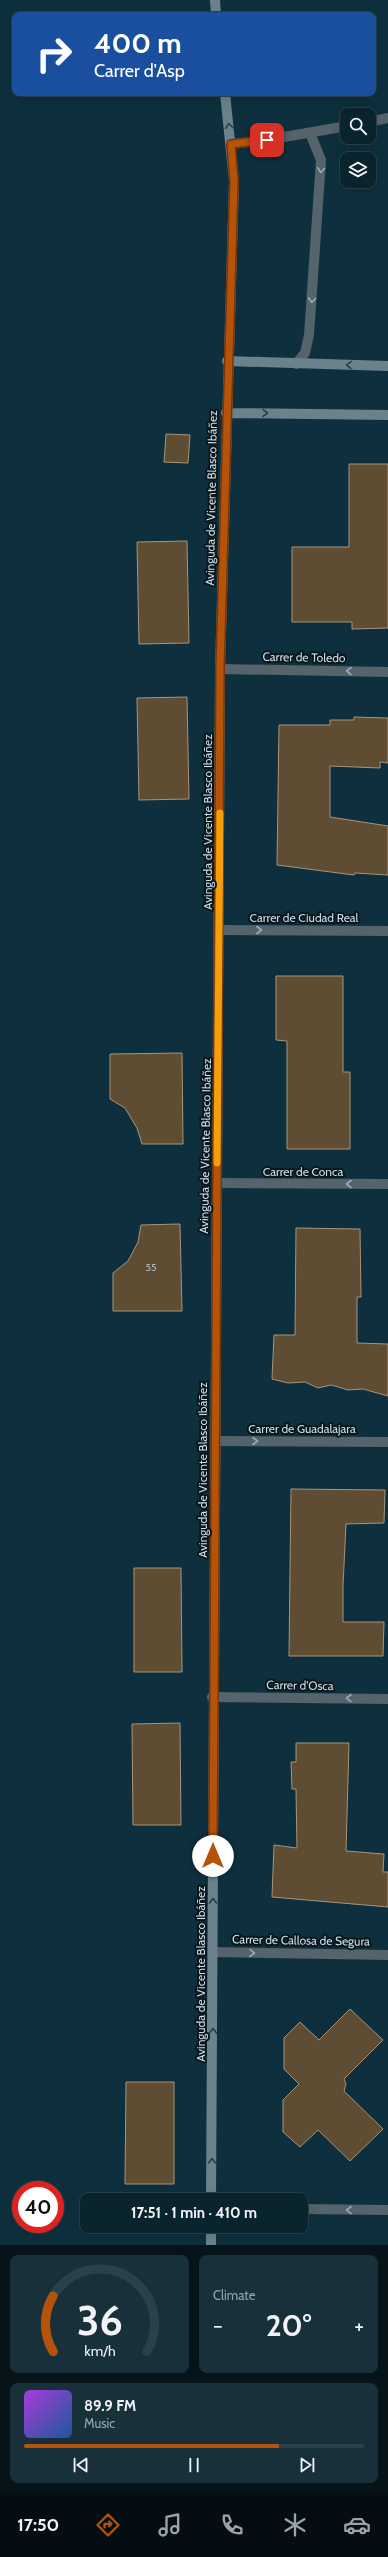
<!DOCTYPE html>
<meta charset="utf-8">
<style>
body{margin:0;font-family:Cabin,sans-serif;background:#18303a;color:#f1f3f6;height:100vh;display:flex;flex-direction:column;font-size:15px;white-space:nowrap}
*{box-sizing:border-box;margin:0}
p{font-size:13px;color:#99a4aa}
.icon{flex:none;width:22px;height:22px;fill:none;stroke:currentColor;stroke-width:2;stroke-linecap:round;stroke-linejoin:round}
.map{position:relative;height:2245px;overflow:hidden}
.sheet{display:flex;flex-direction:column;gap:10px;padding:10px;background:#061419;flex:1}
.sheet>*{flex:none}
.banner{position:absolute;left:12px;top:12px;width:364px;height:84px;border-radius:8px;box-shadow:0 4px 16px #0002,0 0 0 1px #2a414a;background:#1a4fa0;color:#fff;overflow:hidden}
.fabs{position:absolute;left:340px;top:108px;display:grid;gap:8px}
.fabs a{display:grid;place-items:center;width:36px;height:36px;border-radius:8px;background:#0a242e;box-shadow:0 4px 16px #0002,0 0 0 1px #2a414a;font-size:20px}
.speed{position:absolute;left:12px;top:2181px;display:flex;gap:8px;font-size:20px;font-weight:700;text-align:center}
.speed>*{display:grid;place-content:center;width:52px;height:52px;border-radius:50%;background:#0a242e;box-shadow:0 4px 16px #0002,0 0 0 1px #2a414a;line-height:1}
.speed .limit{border:6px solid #d22;background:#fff;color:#111}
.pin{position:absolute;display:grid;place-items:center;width:34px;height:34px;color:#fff;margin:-17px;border-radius:8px;box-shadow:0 2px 6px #0006}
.me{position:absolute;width:44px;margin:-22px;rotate:0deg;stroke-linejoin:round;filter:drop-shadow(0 0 3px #0008)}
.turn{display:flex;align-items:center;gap:14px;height:84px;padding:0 16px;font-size:18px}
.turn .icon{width:52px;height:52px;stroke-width:2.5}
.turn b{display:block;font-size:28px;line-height:34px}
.big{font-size:30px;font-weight:700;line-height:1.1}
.sheet .card{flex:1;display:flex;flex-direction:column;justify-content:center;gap:6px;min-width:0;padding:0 14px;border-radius:8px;background:#18303a}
.sheet .dial{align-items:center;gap:0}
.dial svg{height:104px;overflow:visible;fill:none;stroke:#2a414a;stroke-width:7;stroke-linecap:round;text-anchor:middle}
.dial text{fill:#f1f3f6;stroke:none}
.song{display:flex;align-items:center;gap:12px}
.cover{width:48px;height:48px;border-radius:6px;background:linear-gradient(135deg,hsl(280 70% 55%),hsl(210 70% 35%))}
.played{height:4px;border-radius:2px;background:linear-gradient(90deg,#b45309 75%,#2a414a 75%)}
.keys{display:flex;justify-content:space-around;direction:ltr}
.heat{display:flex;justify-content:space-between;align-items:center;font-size:22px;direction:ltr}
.sheet .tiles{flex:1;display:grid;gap:10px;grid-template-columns:1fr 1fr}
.card:last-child{grid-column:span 2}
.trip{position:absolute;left:80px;top:2193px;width:228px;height:40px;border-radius:8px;background:#0a242e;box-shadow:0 4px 16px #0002,0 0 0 1px #2a414a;font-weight:700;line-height:40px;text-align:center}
.tabs{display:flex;height:64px;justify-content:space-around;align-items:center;background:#040e12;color:#99a4aa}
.tabs .icon{width:28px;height:28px}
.tabs .on{color:#b45309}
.tabs b{font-size:18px;color:#f1f3f6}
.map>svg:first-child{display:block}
</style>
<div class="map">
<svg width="388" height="2245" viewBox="0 0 388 2245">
<rect width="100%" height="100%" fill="#0e303e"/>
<!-- building -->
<path fill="#5f4d33" stroke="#a99478" d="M166,434L190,435L188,463L164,462Z
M349,464H388V628L352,629V622H292V547H349Z
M187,541L189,643L139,644L137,542Z
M187,697L189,799L139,800L137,698Z
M354,717L388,718V763L380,762V768L330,766V817L388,826V875L355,873L354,875L277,865L279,725H330V720H354Z
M276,976H343V1072H350V1149H287V1041L276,1040Z
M182,1053L183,1144H142L137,1128L125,1108L110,1099V1054Z
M180,1224L182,1311H113V1273L128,1261L138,1242L141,1225Z
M296,1228L360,1229L361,1297H357V1343L388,1344V1396L363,1389L348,1390L331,1385L318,1388L305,1382L288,1383L272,1379L274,1335H295Z
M291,1489L385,1490L384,1523L346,1524L343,1586V1622H384L383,1656H289Z
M134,1568H181L182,1672H134Z
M180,1723L181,1825H133L132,1724Z
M296,1743H349L346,1851L384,1854L383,1872H388V1907L272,1897L274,1845L297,1848L296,1789H292L291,1762H296Z
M350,2009L383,2040L344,2079L346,2084L344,2091L383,2129L350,2161L318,2130L300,2147L283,2132V2100L299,2084L284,2069V2038L300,2022L319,2040Z
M126,2082H174V2184H125Z"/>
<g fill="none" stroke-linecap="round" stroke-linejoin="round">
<!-- street -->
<path stroke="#55636a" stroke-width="10" d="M369,122L388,118
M231,144L267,140L347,126
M296,364L305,353L309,335L321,160L310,133
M220,669L388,672
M220,930L388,931
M217,1183L388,1184
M216,1441L388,1442
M212,1697L388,1699
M213,1952L388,1955
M301,2209L388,2210"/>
<!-- secondary -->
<path stroke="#6b828d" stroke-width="10" d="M215,0L216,15
M227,361L388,366
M226,413L388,415
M211,2200L220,669L234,181L225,93
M211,2226V2245"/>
</g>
<!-- one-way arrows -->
<defs><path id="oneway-chevron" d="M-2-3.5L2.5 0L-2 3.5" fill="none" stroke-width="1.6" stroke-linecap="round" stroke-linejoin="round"/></defs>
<g stroke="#2b3c44">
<use href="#oneway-chevron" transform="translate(229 126) rotate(-97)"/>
<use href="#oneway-chevron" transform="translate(349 365) rotate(-179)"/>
<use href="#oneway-chevron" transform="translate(265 413) rotate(1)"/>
<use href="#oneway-chevron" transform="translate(213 1901) rotate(-90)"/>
<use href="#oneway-chevron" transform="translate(213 2031) rotate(-89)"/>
<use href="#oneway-chevron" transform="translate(212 2161) rotate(-89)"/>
</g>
<g stroke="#9cacb4">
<use href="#oneway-chevron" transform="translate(321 170) rotate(94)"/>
<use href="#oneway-chevron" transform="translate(312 300) rotate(94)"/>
<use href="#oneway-chevron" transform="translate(349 671) rotate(-179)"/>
<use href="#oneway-chevron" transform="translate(259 930)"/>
<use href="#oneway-chevron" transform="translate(349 1184) rotate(-180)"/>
<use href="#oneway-chevron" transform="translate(255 1441)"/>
<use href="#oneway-chevron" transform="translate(349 1698) rotate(-179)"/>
<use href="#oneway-chevron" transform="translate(252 1953) rotate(1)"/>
<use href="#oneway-chevron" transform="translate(349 2210) rotate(-179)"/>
</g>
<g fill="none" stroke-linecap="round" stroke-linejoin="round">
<!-- route casing -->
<g stroke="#753606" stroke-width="10">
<path id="route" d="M213,1856L220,669L234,181L231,144L267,140"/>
</g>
<!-- route -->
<use href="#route" stroke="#b45309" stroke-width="7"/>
<!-- slow -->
<path stroke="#f59e0b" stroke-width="7" d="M217,1163L220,813"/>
</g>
<g text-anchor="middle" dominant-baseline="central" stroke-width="4" stroke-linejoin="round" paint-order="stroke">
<!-- number labels -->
<g font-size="10" fill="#b0b9b9">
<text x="151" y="1267">55</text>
</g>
<!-- street labels -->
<g font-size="12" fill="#cbdde6" stroke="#09171d">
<text transform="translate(211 498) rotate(-89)">Avinguda de Vicente Blasco Ibáñez</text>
<text transform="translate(304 657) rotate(1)">Carrer de Toledo</text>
<text transform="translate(207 822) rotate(-90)">Avinguda de Vicente Blasco Ibáñez</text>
<text x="304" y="917">Carrer de Ciudad Real</text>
<text transform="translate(205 1146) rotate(-89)">Avinguda de Vicente Blasco Ibáñez</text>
<text x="303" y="1171">Carrer de Conca</text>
<text x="302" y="1428">Carrer de Guadalajara</text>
<text transform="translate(202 1470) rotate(-90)">Avinguda de Vicente Blasco Ibáñez</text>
<text transform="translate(300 1685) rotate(1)">Carrer d'Osca</text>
<text transform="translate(301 1940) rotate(1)">Carrer de Callosa de Segura</text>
<text transform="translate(200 1974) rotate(-90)">Avinguda de Vicente Blasco Ibáñez</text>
</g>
</g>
</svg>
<div class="fabs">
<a><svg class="icon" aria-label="search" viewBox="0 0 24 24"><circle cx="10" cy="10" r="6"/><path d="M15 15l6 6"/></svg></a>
<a><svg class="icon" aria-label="layers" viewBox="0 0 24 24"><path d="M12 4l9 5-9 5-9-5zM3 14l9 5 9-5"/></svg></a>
</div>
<div class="speed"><div class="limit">40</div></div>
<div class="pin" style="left:267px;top:140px;background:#d93025"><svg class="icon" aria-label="arrive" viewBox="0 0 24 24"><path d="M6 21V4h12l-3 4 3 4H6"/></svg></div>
<svg class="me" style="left:213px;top:1856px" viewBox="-20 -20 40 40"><circle r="19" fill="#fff"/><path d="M0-13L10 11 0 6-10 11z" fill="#b45309"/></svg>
<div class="trip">17:51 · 1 min · 410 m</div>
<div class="banner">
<div class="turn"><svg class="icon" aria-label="right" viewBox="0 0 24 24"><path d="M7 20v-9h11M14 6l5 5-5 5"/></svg><div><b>400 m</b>Carrer d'Asp</div></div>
</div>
</div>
<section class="sheet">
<div class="tiles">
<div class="card dial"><svg viewBox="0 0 100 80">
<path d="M14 69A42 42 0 1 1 86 69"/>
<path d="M14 69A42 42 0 0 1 14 26" stroke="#b45309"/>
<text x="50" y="56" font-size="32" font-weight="700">36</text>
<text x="50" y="72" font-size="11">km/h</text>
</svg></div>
<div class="card"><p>Climate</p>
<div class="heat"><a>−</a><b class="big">20°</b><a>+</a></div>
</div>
<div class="card">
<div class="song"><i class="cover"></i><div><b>89.9 FM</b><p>Music</p></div></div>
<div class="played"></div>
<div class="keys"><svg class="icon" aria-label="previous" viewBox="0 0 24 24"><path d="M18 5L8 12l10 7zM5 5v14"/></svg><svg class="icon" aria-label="pause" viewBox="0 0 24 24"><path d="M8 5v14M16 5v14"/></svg><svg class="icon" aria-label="next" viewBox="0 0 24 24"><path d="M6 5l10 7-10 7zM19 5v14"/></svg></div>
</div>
</div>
</section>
<nav class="tabs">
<b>17:50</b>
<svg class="icon on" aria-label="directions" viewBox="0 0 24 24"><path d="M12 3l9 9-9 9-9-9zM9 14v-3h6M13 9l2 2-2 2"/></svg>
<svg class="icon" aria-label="music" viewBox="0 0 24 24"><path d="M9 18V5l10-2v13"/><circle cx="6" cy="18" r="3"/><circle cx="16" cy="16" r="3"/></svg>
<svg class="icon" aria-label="phone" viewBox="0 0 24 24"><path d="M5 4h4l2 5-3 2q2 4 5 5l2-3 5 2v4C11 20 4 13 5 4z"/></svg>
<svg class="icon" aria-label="climate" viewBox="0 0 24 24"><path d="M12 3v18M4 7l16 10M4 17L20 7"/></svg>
<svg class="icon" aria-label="car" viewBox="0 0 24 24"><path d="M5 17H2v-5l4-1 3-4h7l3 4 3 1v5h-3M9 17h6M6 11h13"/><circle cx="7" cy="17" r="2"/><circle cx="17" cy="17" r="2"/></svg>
</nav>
